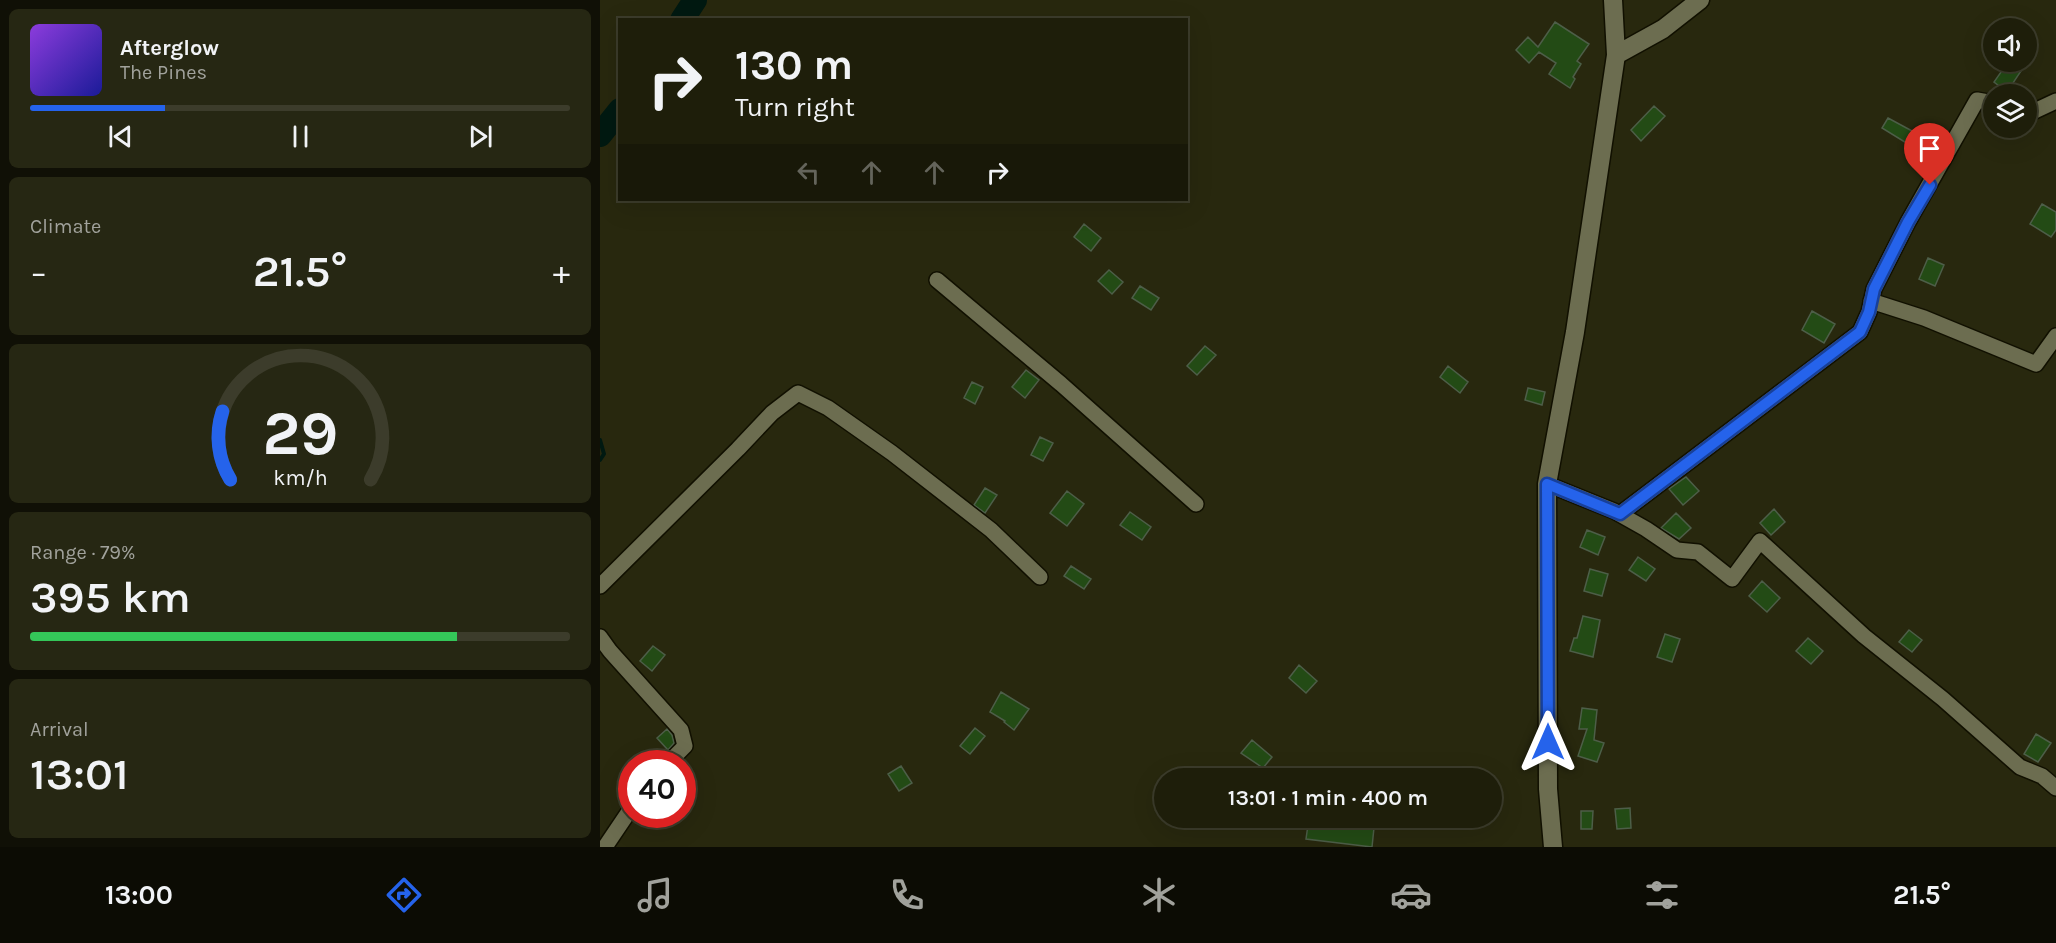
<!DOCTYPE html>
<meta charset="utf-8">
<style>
body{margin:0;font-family:Karla,sans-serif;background:#262713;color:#f1f3f6;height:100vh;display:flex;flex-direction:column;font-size:22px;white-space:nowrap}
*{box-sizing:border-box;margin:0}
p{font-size:20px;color:#a1a29c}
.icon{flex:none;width:33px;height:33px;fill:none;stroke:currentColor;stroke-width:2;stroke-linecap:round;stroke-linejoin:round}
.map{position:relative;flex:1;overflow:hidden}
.drawer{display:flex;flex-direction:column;gap:9px;padding:9px;background:#101006;width:600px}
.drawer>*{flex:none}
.banner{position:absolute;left:18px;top:18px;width:570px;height:183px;border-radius:0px;box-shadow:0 6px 24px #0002,0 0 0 2px #3c3c2b;background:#1e1e0a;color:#f1f3f6;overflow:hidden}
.controls{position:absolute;left:1383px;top:18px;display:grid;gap:12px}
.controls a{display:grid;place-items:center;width:54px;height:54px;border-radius:50%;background:#1e1e0a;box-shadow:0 6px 24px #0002,0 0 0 2px #3c3c2b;font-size:30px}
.speed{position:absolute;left:18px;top:750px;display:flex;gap:12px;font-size:30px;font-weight:700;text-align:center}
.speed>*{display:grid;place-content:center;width:78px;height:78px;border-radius:50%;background:#1e1e0a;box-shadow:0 6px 24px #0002,0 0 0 2px #3c3c2b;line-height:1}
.speed .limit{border:9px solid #d22;background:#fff;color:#111}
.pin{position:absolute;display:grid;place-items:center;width:51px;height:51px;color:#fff;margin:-62px -26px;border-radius:50% 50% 50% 0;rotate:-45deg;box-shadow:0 0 6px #0007}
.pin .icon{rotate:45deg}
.me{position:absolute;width:66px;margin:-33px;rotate:0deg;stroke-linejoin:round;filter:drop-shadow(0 0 4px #0008)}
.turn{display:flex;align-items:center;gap:21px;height:126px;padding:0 18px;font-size:27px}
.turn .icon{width:78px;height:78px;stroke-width:2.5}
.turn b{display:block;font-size:42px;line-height:51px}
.lanes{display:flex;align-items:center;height:57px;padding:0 18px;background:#0003;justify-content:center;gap:30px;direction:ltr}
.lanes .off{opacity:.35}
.big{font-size:45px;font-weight:600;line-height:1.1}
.drawer .card{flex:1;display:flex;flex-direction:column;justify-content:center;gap:9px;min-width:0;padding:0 21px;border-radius:9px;background:#262713}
.drawer .dial{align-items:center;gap:0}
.dial svg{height:156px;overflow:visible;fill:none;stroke:#3c3c2b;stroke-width:7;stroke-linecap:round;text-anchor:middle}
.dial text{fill:#f1f3f6;stroke:none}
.song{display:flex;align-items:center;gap:18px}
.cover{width:72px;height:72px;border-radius:9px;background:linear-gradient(135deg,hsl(270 70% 55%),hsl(240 70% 35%))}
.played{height:6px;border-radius:3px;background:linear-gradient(90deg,#2563eb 25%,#3c3c2b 25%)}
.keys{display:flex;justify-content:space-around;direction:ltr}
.heat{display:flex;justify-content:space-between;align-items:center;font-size:33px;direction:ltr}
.charge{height:9px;border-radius:4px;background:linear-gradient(90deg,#34c759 79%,#3c3c2b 0)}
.trip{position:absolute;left:554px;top:768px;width:348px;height:60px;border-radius:30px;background:#1e1e0a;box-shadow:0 6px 24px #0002,0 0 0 2px #3c3c2b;font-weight:600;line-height:60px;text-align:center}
.tab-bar{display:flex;height:96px;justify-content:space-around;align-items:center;background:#0c0c04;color:#a1a29c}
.tab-bar .icon{width:42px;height:42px}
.tab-bar .selected{color:#2563eb}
.tab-bar b{font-size:27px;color:#f1f3f6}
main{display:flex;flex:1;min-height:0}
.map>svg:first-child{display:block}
</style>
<main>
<section class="drawer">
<div class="card">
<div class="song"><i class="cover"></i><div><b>Afterglow</b><p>The Pines</p></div></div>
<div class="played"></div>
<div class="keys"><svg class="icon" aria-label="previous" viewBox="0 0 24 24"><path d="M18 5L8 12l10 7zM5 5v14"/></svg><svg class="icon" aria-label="pause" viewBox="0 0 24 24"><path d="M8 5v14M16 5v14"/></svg><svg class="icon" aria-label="next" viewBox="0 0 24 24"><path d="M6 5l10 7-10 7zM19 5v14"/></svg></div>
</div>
<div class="card"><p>Climate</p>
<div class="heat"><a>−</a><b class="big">21.5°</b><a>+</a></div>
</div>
<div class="card dial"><svg viewBox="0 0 100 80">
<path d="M14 69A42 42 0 1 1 86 69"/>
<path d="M14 69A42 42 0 0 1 10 34" stroke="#2563eb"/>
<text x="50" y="56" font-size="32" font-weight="700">29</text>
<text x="50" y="72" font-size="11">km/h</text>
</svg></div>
<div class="card"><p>Range · 79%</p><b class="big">395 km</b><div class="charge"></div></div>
<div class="card"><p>Arrival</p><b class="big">13:01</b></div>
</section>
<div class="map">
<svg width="1456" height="847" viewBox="0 0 1456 847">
<rect width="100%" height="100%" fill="#28280e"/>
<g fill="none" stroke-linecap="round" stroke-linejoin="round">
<!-- stream -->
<path stroke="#001911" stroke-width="4" d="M0,440L4,454L0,460"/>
<!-- river -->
<path stroke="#001911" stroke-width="24" d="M82,20L95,0
M0,135L20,110"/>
</g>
<!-- building -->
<path fill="#234b15" stroke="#4d5e48" stroke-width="1.5" d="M955,22L989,44L977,61L981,64L973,77L975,79L970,88L949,74L956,63L939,52L929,63L916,50L928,37L938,47Z
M1408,62L1421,71L1407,92L1394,82Z
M1054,106L1065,116L1041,141L1031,130Z
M1288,118L1340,146L1328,166L1308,154L1313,147L1282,128Z
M1442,204L1456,212V230L1451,237L1430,224Z
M484,224L501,238L491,251L474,237Z
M1328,258L1344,265L1335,286L1319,279Z
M509,270L523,282L512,294L498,281Z
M540,286L559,298L551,310L532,298Z
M1212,311L1235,324L1224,343L1202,330Z
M605,346L616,355L597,375L587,366Z
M848,366L868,382L860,393L840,377Z
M426,370L439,380L425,398L412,387Z
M372,382L383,387L375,404L364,398Z
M928,388L945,392L942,405L925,400Z
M440,437L453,443L443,461L431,455Z
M1086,477L1099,491L1083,505L1069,489Z
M385,488L397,495L385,513L374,505Z
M467,491L484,504L467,526L450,513Z
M1174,509L1185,522L1171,535L1160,523Z
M530,512L551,527L542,540L520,525Z
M1076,513L1091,528L1079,539L1061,528Z
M987,530L1005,537L998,555L980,547Z
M1038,557L1055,569L1046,581L1029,570Z
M471,566L491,579L484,589L464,576Z
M990,569L1008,574L1002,596L984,591Z
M1162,581L1180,598L1167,612L1149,596Z
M983,616L1000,620L993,657L970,651L974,638H977Z
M1309,630L1322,640L1312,652L1299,642Z
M1065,634L1080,639L1072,662L1057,657Z
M1208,638L1223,651L1211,664L1196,651Z
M53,646L65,655L52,671L40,661Z
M699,665L717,681L706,693L689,678Z
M401,692L429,709L414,730L404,722L405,721L390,712Z
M982,708L997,710L994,740L1004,743L997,762L978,756L987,729H979Z
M375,728L385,736L370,754L360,746Z
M67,729L72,735L74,743L68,750L57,738Z
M1436,734L1451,743L1438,762L1424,754Z
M652,740L672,757L663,768L641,753Z
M301,766L312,783L299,791L288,774Z
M1030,808L1031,828L1017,829L1015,809Z
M981,811H993L992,829H981Z
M709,818H775L772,847L706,839Z"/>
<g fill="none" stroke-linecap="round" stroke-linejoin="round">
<!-- minor casing -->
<g stroke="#111000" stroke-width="18">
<path id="minor" d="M1426,115L1456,101
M337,280L461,384L596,504
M1271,301L1324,318L1436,364L1456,336
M947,484L1014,511L1046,529L1077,550L1098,552L1132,579L1160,541L1264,636L1343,699L1420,767L1442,776L1456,788
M1020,514L1260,332L1269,312L1274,289L1308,222L1377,100L1394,103
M0,586L138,449L172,413L198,393L228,408L292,453L391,530L440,577
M0,637L10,651L81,730L85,746L67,764
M5,847L32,807"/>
</g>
<!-- tertiary casing -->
<g stroke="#111000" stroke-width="21">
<path id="tertiary" d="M1013,0L1016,55
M953,847L948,789L947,484L975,332L1016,55L1063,29L1100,0"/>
</g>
<!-- minor -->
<use href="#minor" stroke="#6c6d50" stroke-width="15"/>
<!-- tertiary -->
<use href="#tertiary" stroke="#6c6d50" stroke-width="18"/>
</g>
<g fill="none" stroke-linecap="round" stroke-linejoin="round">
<!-- route casing -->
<g stroke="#184099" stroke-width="15">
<path id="route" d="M948,742L947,484L1020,514L1260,332L1269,312L1274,289L1308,222L1330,185"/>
</g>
<!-- route -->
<use href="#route" stroke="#2563eb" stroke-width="10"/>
</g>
</svg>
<div class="controls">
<a><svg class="icon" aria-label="sound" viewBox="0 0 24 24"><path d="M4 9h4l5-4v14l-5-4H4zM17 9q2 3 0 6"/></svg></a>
<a><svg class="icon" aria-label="layers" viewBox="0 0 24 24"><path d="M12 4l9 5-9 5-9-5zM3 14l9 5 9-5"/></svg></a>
</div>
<div class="speed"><div class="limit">40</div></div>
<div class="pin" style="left:1330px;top:185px;background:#d93025"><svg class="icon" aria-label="arrive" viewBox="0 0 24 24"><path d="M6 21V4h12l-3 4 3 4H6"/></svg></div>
<svg class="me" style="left:948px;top:742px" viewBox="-20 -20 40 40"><path d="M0-17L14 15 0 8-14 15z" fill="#2563eb" stroke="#fff" stroke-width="4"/></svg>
<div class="trip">13:01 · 1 min · 400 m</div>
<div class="banner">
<div class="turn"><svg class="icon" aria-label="right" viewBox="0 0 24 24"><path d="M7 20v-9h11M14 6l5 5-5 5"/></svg><div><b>130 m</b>Turn right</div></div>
<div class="lanes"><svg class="icon off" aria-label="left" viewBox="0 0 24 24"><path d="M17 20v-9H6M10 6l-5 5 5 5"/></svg><svg class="icon off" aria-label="ahead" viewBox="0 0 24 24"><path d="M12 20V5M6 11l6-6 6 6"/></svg><svg class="icon off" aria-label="ahead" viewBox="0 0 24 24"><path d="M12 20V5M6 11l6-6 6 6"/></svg><svg class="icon" aria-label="right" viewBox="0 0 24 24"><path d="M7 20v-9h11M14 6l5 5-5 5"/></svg></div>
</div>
</div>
</main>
<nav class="tab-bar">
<b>13:00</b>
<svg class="icon selected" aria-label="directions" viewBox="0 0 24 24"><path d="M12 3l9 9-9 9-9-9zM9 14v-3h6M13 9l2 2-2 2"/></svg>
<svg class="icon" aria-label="music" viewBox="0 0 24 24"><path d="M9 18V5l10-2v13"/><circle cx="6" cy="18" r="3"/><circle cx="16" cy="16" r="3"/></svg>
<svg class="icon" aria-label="phone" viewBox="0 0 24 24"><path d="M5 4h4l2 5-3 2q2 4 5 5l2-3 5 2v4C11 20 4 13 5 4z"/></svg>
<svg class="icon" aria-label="climate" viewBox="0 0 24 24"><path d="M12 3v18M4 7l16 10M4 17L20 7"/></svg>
<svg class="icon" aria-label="car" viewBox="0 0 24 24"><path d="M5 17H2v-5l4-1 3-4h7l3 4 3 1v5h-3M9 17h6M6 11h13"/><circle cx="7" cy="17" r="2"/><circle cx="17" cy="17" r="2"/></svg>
<svg class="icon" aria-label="filters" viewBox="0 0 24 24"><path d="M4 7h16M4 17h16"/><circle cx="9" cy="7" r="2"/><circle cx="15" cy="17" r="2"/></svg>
<b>21.5°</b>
</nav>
